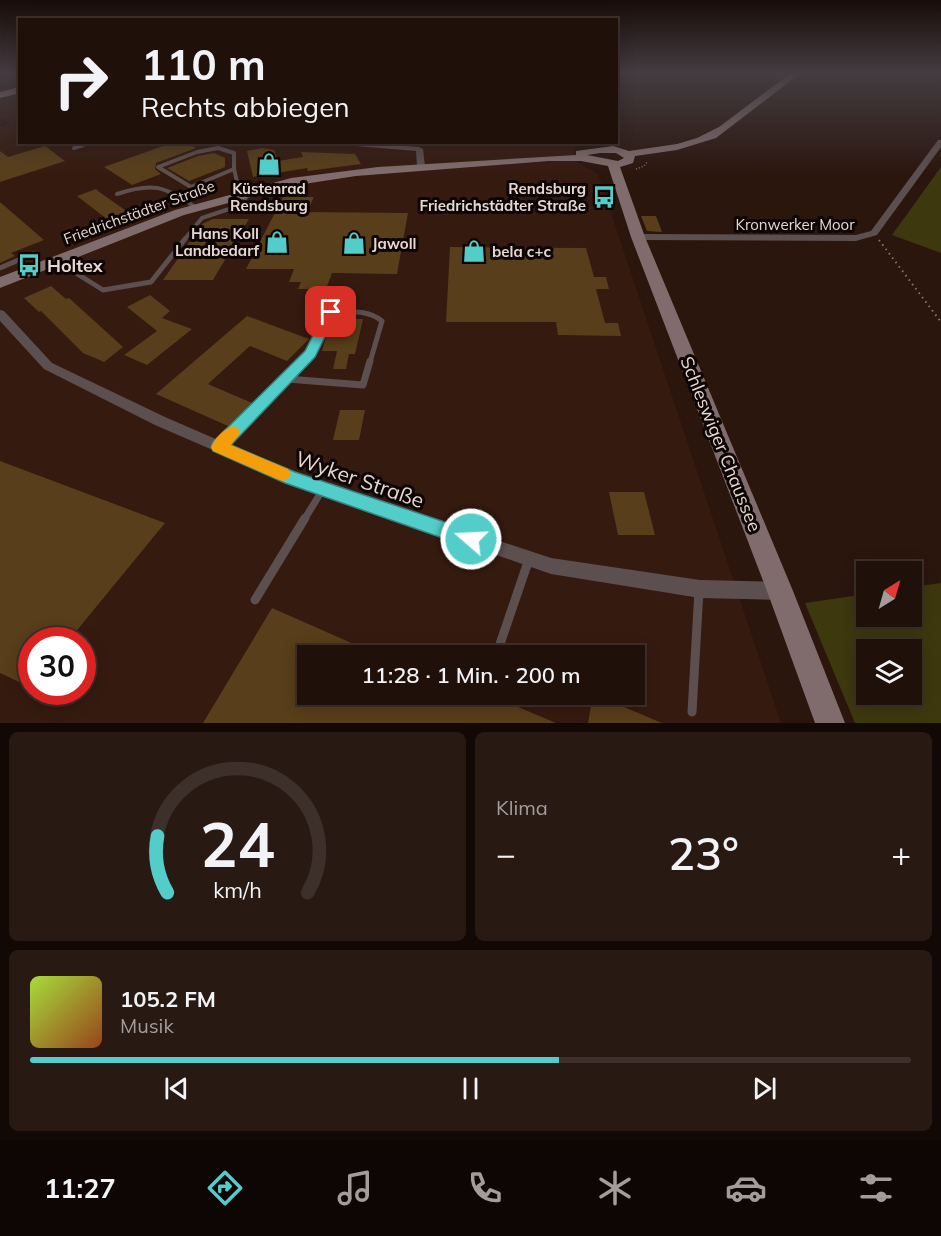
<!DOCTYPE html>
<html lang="de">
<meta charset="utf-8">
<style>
body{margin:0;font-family:Mulish,sans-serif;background:#281913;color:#f1f3f6;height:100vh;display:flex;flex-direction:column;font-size:22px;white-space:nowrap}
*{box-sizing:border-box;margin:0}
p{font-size:20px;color:#a29d9c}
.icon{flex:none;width:33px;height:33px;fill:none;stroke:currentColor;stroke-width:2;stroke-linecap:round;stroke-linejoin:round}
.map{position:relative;height:723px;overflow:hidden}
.details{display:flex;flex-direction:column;gap:9px;padding:9px;background:#120906;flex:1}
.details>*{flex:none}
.banner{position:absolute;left:18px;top:18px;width:600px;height:126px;border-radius:0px;box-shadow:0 3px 15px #0003,0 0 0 2px #3d302b;background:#20100a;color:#f1f3f6;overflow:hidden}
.needle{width:39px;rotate:37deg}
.controls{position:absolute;left:856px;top:561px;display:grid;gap:12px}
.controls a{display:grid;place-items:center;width:66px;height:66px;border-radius:0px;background:#20100a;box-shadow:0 3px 15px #0003,0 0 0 2px #3d302b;font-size:30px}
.speed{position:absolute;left:18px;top:627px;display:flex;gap:12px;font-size:30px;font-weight:700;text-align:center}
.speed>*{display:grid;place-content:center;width:78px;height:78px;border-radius:50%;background:#20100a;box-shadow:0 3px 15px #0003,0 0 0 2px #3d302b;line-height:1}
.speed .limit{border:9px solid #d22;background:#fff;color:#111}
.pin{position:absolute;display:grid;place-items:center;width:51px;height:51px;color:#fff;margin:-26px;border-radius:12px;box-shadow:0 3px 9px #0006}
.me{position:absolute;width:66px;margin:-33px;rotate:289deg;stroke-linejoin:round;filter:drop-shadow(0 0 4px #0008)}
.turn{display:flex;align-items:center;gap:21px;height:126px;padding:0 24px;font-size:27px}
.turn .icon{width:78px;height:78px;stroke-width:2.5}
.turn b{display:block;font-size:42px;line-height:51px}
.big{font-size:45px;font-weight:600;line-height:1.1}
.details .tile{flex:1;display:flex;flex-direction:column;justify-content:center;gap:9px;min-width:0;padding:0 21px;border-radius:9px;background:#281913}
.details .dial{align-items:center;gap:0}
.dial svg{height:156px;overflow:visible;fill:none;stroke:#3d302b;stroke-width:7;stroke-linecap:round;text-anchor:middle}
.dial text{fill:#f1f3f6;stroke:none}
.song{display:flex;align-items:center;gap:18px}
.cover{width:72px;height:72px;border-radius:9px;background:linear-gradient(135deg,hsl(80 70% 55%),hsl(20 70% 35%))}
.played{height:6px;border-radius:3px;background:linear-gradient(90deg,#53cdc9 60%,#3d302b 60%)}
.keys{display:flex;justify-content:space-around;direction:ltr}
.heat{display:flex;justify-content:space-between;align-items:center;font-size:33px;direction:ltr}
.details .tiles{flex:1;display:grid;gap:9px;grid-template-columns:1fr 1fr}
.tile:last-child{grid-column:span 2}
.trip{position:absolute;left:297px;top:645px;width:348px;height:60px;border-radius:0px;background:#20100a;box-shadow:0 3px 15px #0003,0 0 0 2px #3d302b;font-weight:600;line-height:60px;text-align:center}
.dock{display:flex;height:96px;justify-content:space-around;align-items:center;background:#0d0604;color:#a29d9c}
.dock .icon{width:42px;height:42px}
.dock .selected{color:#53cdc9}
.dock b{font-size:27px;color:#f1f3f6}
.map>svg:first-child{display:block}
</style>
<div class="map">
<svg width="941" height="723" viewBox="0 0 941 723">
<rect width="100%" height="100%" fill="#2b160e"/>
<!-- built -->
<path fill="#351a0f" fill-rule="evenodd" d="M19,96L20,142L582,143L573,148L575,161L598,174L781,723H0V127L11,123L0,118V100ZM32,640H82V692H32ZM308,656H634V694H308Z"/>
<!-- green -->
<path fill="#3d380e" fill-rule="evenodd" d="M941,167V253L892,235Z
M941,583V723H855L805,603L867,594V616H912V587ZM867,650H912V694H867Z"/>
<!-- building -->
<path fill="#583e1a" d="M174,142H185L196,148L156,163L155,169L161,174L132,185L104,167Z
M45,146L65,161L0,182V151L8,157Z
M262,148L274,150L278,161L303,157L301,152L355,154L361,164L308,171L307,168L253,177L247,151Z
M214,153L225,158V167L189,181L167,168L198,156Z
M96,189L98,191L132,215L112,223L77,196Z
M283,197H314L307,212L408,213L397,274L332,273L326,289H298L301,282H289L294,269H246Z
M0,202L44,240L11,253L15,256L0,263Z
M641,216H656L662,232L647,231Z
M213,219H249L213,280H163L202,224Z
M450,247L586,248L594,277H606L609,289H596L605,323H618L621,336L558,335L556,322H446Z
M51,286L66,299L69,298L123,347L104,362L83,353L41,311L39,312L24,298Z
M150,295L170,311L162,318L192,329L147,365L124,355L157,331L127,307Z
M247,316L309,339L287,361L250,346L208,384L252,403L228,426L156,394Z
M349,319H363L355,354H349L346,369H333L337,351H322L328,330H346Z
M340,410H365L359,440H333Z
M0,461L165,523L69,640H32V688L0,673Z
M609,492H644L655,535H618Z
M272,608L381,656H308V694H472L492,703L494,697L556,723H203Z
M593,694L662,723H588Z"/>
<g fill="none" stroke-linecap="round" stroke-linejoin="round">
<!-- path-far1 -->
<path stroke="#86746d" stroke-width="1.5" stroke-dasharray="1 2" stroke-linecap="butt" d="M636,169L644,166L648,161"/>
<!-- path -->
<path stroke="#86746d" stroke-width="2" stroke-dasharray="1.5 4" stroke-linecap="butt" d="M879,240L941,322"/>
<!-- lane-far4 -->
<path stroke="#5c4f50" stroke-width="3" d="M79,146L91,142"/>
<!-- lane-far3 -->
<path stroke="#5c4f50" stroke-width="4" d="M74,148L83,145
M218,148L234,153V169L191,187L158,167L197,152Z
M234,169L240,194
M117,194C153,182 164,186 195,207
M184,240L202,218L244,204L247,192"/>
<!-- lane-far2 -->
<path stroke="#5c4f50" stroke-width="5" d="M55,260L103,290L151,282L185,239
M0,268L33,254
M302,362L310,354L331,312C349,312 367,309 382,321L370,362"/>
<!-- lane-far1 -->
<path stroke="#5c4f50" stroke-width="7" d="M287,379L363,385L370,361
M219,446L303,361
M304,520L323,489"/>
<!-- lane -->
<path stroke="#5c4f50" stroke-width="9" d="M255,600L305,518
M499,647L529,559
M692,712L699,590"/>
<!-- street -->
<path fill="#5c4f50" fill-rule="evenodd" d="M938,140H941V147L877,235L856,241L638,240L633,237L638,234L856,235L871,231Z
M308,142H352L419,147L423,149L425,166L421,168L417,166L416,151Z
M0,310L4,311L52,363L165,417L294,473L551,558L700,580L780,582L786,585L789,591L786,597L780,600L700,598L551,574L291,484L155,425L44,369L0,321Z"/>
<!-- secondary -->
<path fill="#806c6d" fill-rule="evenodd" d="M791,73H801L716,138L677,150L635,156L633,163L620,167L645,237L793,591L845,723H815L767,591L631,237L608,166L581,161H548L356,176L291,186L184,215L0,288V277L175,210L291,178L378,167L576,155V151L613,146L629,151L677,144L697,138L719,127ZM600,153H616L624,158L618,161L587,155Z"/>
<!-- primary -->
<path fill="#9c8284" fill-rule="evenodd" d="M20,87V93L0,98V92Z"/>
</g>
<!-- sky -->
<linearGradient id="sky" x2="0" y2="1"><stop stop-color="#180c08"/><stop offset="0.42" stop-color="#443c41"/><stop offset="1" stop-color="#443c41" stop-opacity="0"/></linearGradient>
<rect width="941" height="174" fill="url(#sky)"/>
<!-- route -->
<path fill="#53cdc9" stroke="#368583" stroke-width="1.5" d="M331,308L337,312L315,357L231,445L295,472L478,533L480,539L478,545L471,548L285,483L213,451L211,447L213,442L305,351L325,312Z"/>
<!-- slow -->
<path fill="#f59e0b" d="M233,426L238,428L240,433L231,445L288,469L291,474L288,479L283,481L277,479L213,451L211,447C215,438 224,429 233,426Z"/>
<!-- icons -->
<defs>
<g id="shop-bare" transform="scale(1.8)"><path d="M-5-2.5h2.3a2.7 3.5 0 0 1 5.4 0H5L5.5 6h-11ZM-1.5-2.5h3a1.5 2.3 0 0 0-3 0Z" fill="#53cdc9" stroke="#0d0503" stroke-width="2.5" paint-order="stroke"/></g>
<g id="bus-bare" transform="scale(1.8)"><path d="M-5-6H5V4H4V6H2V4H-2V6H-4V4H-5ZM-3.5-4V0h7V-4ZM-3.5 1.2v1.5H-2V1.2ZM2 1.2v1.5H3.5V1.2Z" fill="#53cdc9" stroke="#0d0503" stroke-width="2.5" paint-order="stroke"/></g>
</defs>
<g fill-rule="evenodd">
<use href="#shop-bare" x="269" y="164"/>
<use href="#bus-bare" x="604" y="197"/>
<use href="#shop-bare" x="277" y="242"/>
<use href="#shop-bare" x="354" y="243"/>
<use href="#shop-bare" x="474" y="251"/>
<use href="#bus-bare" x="29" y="265"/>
</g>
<g text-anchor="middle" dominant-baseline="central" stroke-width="6" stroke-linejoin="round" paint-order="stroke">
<!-- far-poi labels -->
<g font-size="15" font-weight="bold" fill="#e6d7d1" stroke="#0d0503" text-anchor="end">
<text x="269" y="188" text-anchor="middle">Küstenrad<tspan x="269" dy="17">Rendsburg</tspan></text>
<text x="586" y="188">Rendsburg<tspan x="586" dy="17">Friedrichstädter Straße</tspan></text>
<text x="259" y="233">Hans Koll<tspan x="259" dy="17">Landbedarf</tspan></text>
<text x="372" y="243" text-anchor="start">Jawoll</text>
<text x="492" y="251" text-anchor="start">bela c+c</text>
</g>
<!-- far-street labels -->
<g font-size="15" fill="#e6d7d1" stroke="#0d0503">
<text transform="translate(139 212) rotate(-20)">Friedrichstädter Straße</text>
<text x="795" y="224">Kronwerker Moor</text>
</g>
<!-- poi labels -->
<g font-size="18" font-weight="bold" fill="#e6d7d1" stroke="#0d0503" text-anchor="start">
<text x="47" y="265">Holtex</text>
</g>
<!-- street labels -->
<g font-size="18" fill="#e6d7d1" stroke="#0d0503">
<text transform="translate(721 444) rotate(68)">Schleswiger Chaussee</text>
</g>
<!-- near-street labels -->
<g font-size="21" fill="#e6d7d1" stroke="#0d0503">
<text transform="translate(360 479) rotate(19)">Wyker Straße</text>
</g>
</g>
</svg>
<div class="controls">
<a><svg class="needle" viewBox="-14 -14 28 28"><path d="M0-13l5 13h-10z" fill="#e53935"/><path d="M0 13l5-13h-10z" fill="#a29d9c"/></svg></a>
<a><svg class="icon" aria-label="layers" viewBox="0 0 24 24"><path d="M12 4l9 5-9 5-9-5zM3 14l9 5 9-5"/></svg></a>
</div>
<div class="speed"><div class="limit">30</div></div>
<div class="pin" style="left:331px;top:312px;background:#d93025"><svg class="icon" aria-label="arrive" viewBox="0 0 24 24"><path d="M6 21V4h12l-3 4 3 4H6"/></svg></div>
<svg class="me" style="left:471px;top:539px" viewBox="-20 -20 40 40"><circle r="17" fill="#53cdc9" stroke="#fff" stroke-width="3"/><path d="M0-11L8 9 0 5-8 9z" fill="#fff"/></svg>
<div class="trip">11:28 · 1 Min. · 200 m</div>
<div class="banner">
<div class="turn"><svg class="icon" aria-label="right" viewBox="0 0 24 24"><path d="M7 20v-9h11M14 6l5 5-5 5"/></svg><div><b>110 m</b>Rechts abbiegen</div></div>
</div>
</div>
<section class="details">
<div class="tiles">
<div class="tile dial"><svg viewBox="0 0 100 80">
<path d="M14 69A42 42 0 1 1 86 69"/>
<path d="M14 69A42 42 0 0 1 9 40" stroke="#53cdc9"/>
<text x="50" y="56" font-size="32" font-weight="700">24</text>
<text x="50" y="72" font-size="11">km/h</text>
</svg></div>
<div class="tile"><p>Klima</p>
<div class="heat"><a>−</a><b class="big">23°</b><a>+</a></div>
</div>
<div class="tile">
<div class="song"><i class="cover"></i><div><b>105.2 FM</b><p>Musik</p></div></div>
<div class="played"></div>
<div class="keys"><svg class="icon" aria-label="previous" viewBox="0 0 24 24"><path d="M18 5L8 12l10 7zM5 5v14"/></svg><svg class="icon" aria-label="pause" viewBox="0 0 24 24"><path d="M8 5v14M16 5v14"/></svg><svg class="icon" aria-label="next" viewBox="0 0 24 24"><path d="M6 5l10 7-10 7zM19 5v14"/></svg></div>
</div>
</div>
</section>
<nav class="dock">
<b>11:27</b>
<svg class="icon selected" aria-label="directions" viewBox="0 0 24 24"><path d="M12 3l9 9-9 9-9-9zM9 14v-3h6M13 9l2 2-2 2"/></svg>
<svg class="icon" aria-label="music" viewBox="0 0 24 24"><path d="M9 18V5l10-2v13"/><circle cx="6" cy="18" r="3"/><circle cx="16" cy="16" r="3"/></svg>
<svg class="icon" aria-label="phone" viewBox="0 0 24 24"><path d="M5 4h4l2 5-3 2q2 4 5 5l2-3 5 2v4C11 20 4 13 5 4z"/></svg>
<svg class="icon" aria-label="climate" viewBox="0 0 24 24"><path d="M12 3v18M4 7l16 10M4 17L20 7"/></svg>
<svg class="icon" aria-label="car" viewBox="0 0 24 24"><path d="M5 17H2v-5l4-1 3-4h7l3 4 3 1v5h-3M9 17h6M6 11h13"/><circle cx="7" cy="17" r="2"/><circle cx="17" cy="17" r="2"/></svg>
<svg class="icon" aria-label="filters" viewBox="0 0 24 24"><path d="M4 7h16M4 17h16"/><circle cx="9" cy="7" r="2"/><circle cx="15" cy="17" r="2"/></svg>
</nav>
